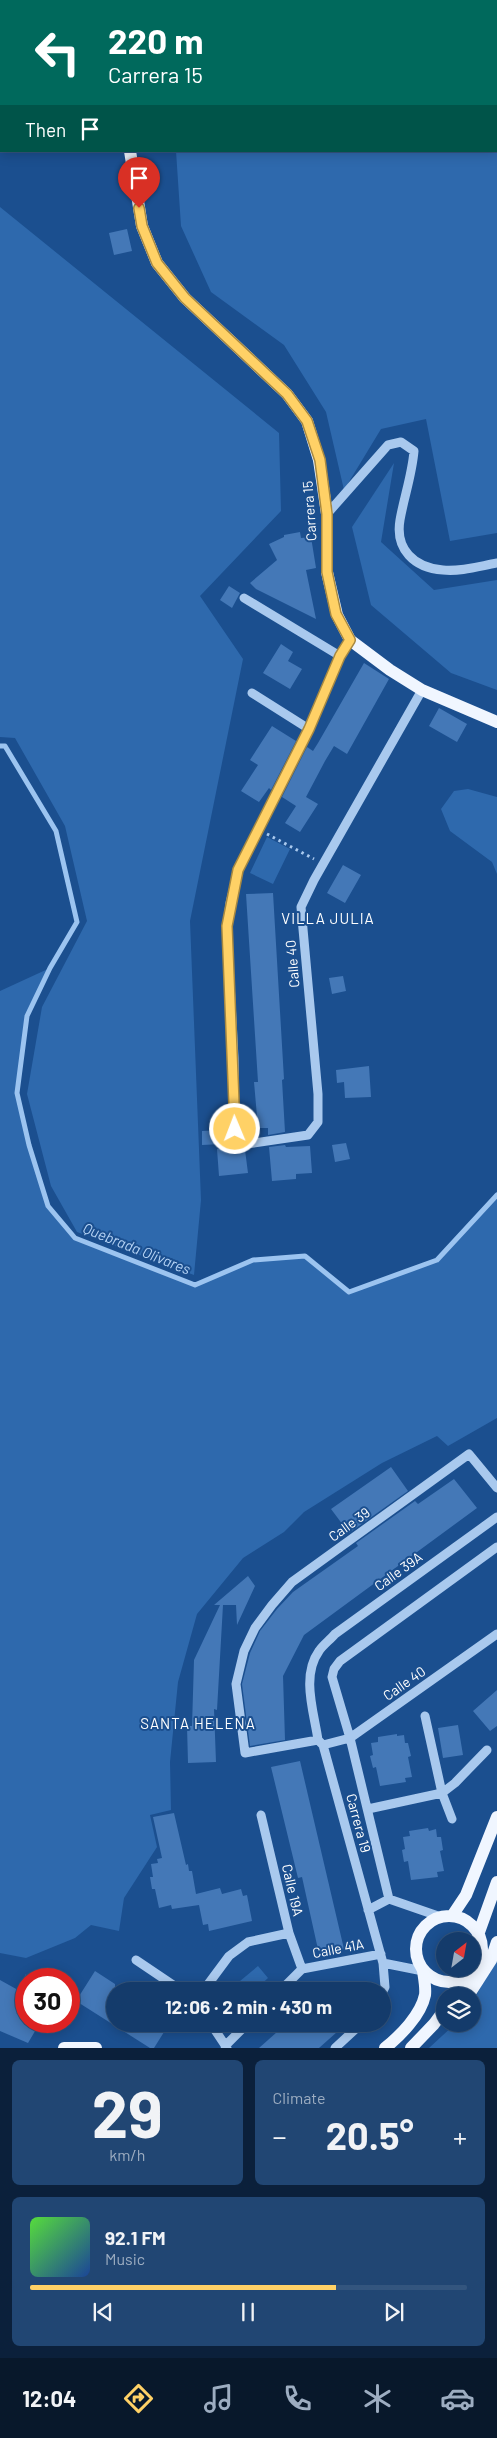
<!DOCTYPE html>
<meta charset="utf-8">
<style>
body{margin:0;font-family:Barlow,sans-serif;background:#214673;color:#f1f3f6;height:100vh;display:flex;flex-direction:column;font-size:19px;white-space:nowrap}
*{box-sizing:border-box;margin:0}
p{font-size:16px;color:#9dadc1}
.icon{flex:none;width:28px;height:28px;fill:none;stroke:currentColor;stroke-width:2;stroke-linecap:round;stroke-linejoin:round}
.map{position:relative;height:2048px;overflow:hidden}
.drawer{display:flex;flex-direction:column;gap:12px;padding:12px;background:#0b203b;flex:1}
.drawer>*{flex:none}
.top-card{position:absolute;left:0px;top:0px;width:498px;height:152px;box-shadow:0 2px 12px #0003,0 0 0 1px #33557e;background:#00695c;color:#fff;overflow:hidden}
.needle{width:32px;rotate:31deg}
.fabs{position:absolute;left:436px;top:1932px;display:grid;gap:10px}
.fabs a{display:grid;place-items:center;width:45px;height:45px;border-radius:50%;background:#143b6b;box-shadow:0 2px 12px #0003,0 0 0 1px #33557e;font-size:25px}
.speed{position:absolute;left:15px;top:1968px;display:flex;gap:10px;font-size:25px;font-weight:700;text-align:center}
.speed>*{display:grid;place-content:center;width:65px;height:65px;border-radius:50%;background:#143b6b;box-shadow:0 2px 12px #0003,0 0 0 1px #33557e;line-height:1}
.speed .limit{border:8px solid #d22;background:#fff;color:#111}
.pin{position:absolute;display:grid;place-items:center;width:42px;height:42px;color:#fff;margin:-51px -21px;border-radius:50% 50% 50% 0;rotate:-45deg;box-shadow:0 0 5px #0007}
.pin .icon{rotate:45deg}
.me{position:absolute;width:55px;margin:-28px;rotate:359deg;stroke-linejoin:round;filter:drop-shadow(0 0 4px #0008)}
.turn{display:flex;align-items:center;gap:18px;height:105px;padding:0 25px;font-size:22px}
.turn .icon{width:65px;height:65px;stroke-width:2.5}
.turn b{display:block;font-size:35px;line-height:42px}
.then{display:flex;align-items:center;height:48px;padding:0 25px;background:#0003;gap:10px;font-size:19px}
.big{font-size:38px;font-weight:700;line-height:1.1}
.drawer .tile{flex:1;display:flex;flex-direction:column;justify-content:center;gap:8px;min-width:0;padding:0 18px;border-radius:8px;background:#214673}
.drawer .dial{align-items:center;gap:0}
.dial b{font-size:65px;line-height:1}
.song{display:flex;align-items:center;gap:15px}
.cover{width:60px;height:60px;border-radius:8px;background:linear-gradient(135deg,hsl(110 70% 55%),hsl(220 70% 35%))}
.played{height:5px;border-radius:2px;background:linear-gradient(90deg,#ffd166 70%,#33557e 70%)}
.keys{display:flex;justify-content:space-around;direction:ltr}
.heat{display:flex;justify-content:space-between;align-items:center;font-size:28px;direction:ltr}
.drawer .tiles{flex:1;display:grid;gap:12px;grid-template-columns:1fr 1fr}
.tile:last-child{grid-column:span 2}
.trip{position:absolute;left:106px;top:1982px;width:285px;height:50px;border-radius:25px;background:#143b6b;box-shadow:0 2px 12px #0003,0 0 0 1px #33557e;font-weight:700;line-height:50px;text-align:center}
.menu{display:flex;height:80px;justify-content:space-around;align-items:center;background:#08182b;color:#9dadc1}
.menu .icon{width:35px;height:35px}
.menu .selected{color:#ffd166}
.menu b{font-size:22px;color:#f1f3f6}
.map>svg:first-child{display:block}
</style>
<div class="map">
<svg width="497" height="2048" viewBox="0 0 497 2048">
<rect width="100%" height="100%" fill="#1b4f8f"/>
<!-- green -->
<path fill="#2e69ad" d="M0,0L55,1H1L0,138Z
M136,0H497V533L450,541L426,419L381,429L344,490L326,412L284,345L211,292L181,226L176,151H496V1Z
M0,207L279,433L281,511L200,596L243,659L190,921L201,1200L194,1275L77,1232L51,1186L27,1094L42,1007L87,921L65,826L15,738L0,737Z
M394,463L381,542L434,590L497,580V690L451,673L371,605L352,527Z
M468,789L497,797V874L492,862L450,831L441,809L454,791Z
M267,837L290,849L273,884L250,873Z
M50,968L27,1017L17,1093L29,1145L48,1206L75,1238L195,1285L253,1260L305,1256L349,1292L437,1260L497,1195V1418L448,1446L437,1436L382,1463L304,1512L284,1532L243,1558L197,1614L178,1682L170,1762L171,1810L150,1815L157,1847L124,1898L119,1931L91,1925L75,1938L26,1958L0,1953V991Z
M497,1955V2048H429L455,2024H472L473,2002Z
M258,1966L268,1978L254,1991H228Z"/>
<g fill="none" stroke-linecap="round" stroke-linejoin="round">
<!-- stream -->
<path stroke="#9cc4f0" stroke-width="5" d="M0,746H5L56,831L77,922L50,968L27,1016L17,1093L29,1145L48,1206L75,1238L195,1285L253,1260L305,1256L349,1292L437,1260L497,1195"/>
</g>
<!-- building -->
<path fill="#4478b7" d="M127,229L132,251L114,255L109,233Z
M300,532L301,538L311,537L316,568L306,570L316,619L256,589L250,583L277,560L269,544L284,537V535Z
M229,586L240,593L232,608L220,600Z
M281,644L293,652L288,661L302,669L290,689L263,673Z
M364,663L389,679L347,754L334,746L325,761L306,797L318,804L300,832L285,823L296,806L282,797L307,747L313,751L318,743Z
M439,708L467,724L457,742L429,726Z
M272,726L296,741L271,790L269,788L259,802L241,791L258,765L250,760Z
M343,865L361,875L345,903L327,893Z
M273,893L284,1079L282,1080L285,1132L268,1135V1128H258L254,1082H258L246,894Z
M343,976L346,991L332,994L329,978Z
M369,1066L371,1097L345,1098L344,1082L337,1083L336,1070Z
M221,1130L222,1144L202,1145V1131Z
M346,1143L350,1159L335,1162L332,1145Z
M285,1145L286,1147L310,1146L312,1173L296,1174V1179L272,1181L269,1147Z
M240,1146L245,1150L248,1173L219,1176L217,1149Z
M391,1467L408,1491L349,1533L331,1509Z
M454,1479L477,1508L304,1635L283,1676L285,1740L250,1746L242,1684L250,1653L260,1631L277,1609L293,1592L358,1546L356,1543L415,1501L418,1504Z
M248,1576L255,1586L237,1625L236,1605H223L217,1710L214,1709L216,1762L188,1763L187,1726H192L194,1660L220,1605H214Z
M497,1690V1726L490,1731L473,1711Z
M458,1725L463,1755L443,1758L438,1728Z
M397,1734V1736L404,1735L405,1743H408L411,1756L408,1757L412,1777L405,1778L406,1782L380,1786L376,1767L373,1768L370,1756L373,1755L371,1743L378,1742V1737Z
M300,1761L344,1949L319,1954L302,1877L298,1878L271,1767Z
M174,1813L186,1865L188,1864L189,1871H192L196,1894L220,1888L222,1894L241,1889L243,1896L247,1895L252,1921L209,1931L208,1924L203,1925L199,1905L172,1909L171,1905L159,1908L155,1889H152L150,1877H153L151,1864L158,1863L157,1859L162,1858L153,1817Z
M428,1828L429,1831L436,1829L437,1837H441L443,1850L440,1851L444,1871L437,1872L438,1877L411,1880L408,1861L404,1862L402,1850L405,1849L403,1837L410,1836L409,1831Z
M95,1971L115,1984V2024H169L154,2048H150L76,2001Z
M26,1974V2021H41L28,2043L0,2031V1980L18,1990Z
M286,2024H346L319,2048H259Z"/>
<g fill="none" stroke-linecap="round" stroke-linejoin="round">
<!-- path -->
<path stroke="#a9c9ee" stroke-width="3" stroke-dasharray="2.5 4" stroke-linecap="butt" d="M267,834L314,859"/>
<!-- minor -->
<path stroke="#a9c9ee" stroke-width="9" d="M327,514L388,445L401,442L414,451C412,475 404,497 400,520C395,549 414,568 443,570C460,572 480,566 497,563
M244,598L340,656
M350,640L340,656L309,729L238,870L230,903L227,926L234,1058L235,1129L242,1140L247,1144L308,1135L318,1122V1094L301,907L314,880L422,690
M252,693L309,729
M425,1716L442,1793L452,1819
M318,1740L245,1753L236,1684L244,1651L255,1628L272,1605L292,1582L469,1454L497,1488
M323,1745L350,1738L497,1634
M368,1809L442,1793L455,1783L487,1750
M261,1815L289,1933L302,1969
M389,1899L350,1738L332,1677L334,1669L340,1661L497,1547
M389,1899L441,1917
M368,1910L389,1899
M136,1960L182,1991
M383,1963L423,1971
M203,1991L229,1956L248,1942L289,1933
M280,1991L302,1969L381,1954
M382,1993L385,1987L383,1963L323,1745L318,1740C314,1712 301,1676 319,1651C323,1645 330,1640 335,1634L497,1517
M211,2024L227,2048
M225,2046L247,2024
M335,2048L361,2024"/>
<!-- major -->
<path stroke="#f0f6ff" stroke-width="12" d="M97,0L98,1
M130,151L142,226L157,263L185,298L287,394L307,421L319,460L327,514V572L337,615L350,640L390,670L422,690L497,722
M452,1916L466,1895L497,1817
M416 1949a33 33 0 1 1 66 0a33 33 0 1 1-66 0Z
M478,1935L497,1882
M455,1996L469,1976
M468,1996L491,1960L497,1942
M64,2048H96
M385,2048C400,2036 421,2015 425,1995C426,1988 424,1978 423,1971
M411,2048L434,2024L445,2009"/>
</g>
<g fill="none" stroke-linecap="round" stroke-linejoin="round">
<!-- route casing -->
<g stroke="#a68842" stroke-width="12">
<path id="route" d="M139,208L142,226L157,263L185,298L287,394L307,421L320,460L327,514V572L336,614L350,640L340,656L309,729L238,870L227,926L235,1129"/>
</g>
<!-- route -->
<use href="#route" stroke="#ffd166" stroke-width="9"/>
</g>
<g text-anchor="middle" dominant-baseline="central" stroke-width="4" stroke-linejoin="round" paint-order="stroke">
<!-- street labels -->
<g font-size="14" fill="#fff" stroke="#1b4f8f">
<text transform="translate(309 511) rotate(-94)">Carrera 15</text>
<text transform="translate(292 964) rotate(-95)">Calle 40</text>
<text transform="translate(349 1524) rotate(-36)">Calle 39</text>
<text transform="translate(398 1571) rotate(-36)">Calle 39A</text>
<text transform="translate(404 1683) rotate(-35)">Calle 40</text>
<text transform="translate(359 1823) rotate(75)">Carrera 19</text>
<text transform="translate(293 1890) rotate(77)">Calle 19A</text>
<text transform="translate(338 1948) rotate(-11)">Calle 41A</text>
</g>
<!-- neighbourhood labels -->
<g font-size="15" letter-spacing="1" fill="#fff" stroke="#1b4f8f">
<text x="328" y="918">VILLA JULIA</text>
<text x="198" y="1723">SANTA HELENA</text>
</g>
<!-- water labels -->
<g font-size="15" font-style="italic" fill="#b5d3f5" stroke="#1b4f8f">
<text transform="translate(137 1248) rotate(22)">Quebrada Olivares</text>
</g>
</g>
</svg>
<div class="fabs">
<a><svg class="needle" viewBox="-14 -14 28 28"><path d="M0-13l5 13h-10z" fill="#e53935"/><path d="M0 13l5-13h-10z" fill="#9dadc1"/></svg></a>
<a><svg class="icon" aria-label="layers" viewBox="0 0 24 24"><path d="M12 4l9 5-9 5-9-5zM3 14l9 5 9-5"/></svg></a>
</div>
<div class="speed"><div class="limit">30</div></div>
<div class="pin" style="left:139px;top:208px;background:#d93025"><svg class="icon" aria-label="arrive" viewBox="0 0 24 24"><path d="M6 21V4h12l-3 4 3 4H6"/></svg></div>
<svg class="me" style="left:235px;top:1129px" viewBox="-20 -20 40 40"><circle r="17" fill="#ffd166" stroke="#fff" stroke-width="3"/><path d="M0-11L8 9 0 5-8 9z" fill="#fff"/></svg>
<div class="trip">12:06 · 2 min · 430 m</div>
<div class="top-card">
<div class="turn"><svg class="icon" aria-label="left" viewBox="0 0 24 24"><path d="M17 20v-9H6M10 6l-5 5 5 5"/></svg><div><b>220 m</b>Carrera 15</div></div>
<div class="then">Then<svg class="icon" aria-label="arrive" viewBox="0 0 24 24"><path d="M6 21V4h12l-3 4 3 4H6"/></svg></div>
</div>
</div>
<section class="drawer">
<div class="tiles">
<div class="tile dial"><b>29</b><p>km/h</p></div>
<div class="tile"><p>Climate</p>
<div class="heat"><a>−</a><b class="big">20.5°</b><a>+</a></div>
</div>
<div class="tile">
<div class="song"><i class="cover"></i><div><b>92.1 FM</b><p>Music</p></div></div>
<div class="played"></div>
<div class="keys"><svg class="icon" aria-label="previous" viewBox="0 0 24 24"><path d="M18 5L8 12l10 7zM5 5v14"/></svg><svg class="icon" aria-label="pause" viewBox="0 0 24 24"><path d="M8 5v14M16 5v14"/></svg><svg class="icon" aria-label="next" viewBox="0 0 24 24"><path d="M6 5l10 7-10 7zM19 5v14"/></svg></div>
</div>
</div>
</section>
<nav class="menu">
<b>12:04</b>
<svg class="icon selected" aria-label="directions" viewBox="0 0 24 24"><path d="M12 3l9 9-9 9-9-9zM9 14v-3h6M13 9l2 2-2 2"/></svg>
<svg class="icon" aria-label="music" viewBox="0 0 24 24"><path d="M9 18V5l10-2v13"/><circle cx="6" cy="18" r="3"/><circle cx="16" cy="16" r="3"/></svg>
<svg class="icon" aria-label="phone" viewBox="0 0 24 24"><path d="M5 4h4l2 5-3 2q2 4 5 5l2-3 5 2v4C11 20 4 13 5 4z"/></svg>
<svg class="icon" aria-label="climate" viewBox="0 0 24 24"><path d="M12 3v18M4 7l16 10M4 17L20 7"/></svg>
<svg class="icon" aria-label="car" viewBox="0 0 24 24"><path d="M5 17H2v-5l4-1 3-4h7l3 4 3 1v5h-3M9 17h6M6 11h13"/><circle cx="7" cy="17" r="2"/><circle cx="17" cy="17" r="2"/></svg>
</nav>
